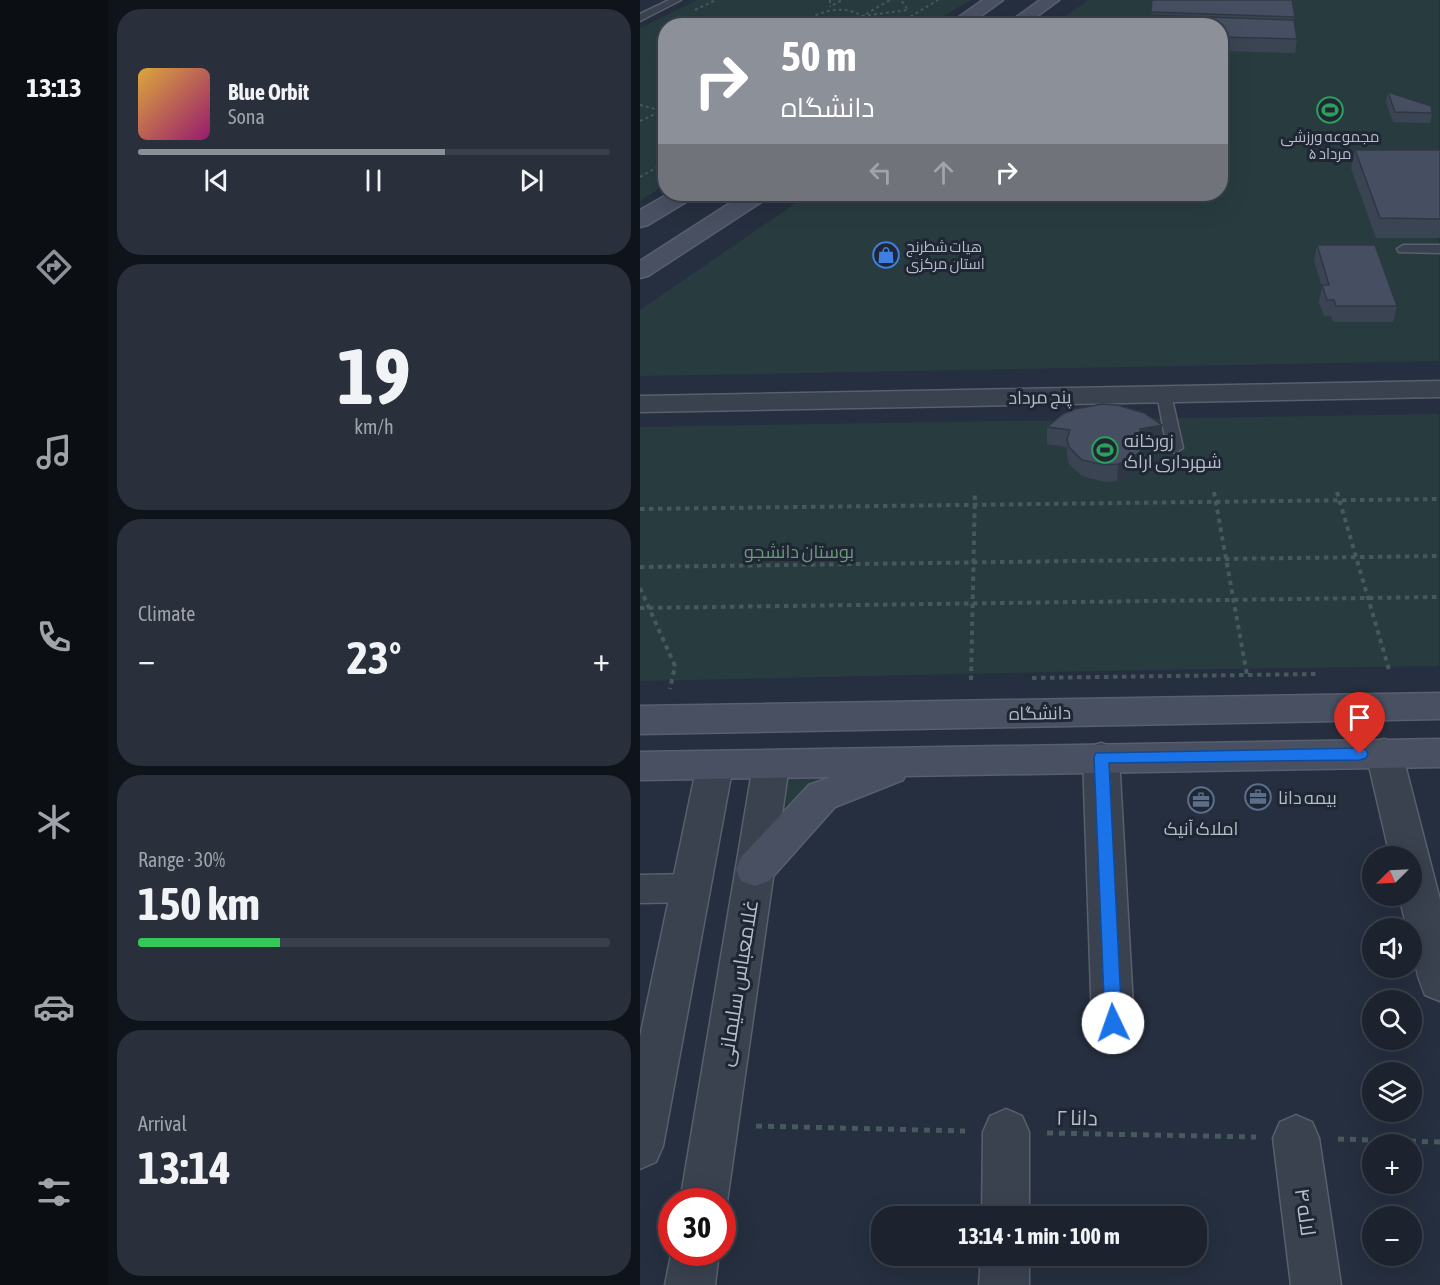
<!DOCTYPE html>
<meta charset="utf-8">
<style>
body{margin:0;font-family:"Asap Condensed",Cairo,sans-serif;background:#292f3b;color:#f1f3f6;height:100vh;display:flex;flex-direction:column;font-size:22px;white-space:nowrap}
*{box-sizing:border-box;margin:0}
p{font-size:20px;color:#a0a4aa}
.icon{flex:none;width:33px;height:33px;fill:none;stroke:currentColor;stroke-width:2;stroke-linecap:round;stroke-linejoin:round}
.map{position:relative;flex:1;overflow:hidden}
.details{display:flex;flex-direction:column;gap:9px;padding:9px;background:#0f131a;width:532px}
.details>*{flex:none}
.banner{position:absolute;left:18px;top:18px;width:570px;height:183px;border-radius:24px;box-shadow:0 6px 24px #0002,0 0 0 2px #3a404b;background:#8c9099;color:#fff;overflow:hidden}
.needle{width:39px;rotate:246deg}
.fabs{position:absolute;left:722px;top:846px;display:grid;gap:12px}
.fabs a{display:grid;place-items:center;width:60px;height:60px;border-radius:50%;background:#1c232f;box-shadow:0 6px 24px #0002,0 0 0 2px #3a404b;font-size:30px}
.speed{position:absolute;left:18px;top:1188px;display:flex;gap:12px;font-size:30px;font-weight:700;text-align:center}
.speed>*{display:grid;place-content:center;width:78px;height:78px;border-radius:50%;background:#1c232f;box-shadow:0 6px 24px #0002,0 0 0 2px #3a404b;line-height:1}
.speed .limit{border:9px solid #d22;background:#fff;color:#111}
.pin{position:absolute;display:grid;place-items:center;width:51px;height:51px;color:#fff;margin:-62px -26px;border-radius:50% 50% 50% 0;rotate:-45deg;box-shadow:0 0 6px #0007}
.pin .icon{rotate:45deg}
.me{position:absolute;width:66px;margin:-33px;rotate:357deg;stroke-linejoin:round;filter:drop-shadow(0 0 4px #0008)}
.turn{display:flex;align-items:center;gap:21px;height:126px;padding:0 24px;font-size:27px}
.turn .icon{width:78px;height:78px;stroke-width:2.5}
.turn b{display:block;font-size:42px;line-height:51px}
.lanes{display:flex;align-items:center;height:57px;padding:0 24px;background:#0003;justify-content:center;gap:30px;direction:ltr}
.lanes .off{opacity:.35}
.big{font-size:45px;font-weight:700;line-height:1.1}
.details .card{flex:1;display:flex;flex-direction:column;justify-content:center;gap:9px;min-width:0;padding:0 21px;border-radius:24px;background:#292f3b}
.details .dial{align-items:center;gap:0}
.dial b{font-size:78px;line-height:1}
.song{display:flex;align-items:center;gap:18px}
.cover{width:72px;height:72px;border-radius:9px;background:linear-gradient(135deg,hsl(40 70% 55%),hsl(320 70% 35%))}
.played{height:6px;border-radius:3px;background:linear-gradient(90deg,#8c9099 65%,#3a404b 65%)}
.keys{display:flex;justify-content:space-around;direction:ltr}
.heat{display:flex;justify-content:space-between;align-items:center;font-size:33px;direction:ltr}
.charge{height:9px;border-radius:4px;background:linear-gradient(90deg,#34c759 30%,#3a404b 0)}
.trip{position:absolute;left:231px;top:1206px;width:336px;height:60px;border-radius:24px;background:#1c232f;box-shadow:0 6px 24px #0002,0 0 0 2px #3a404b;font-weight:700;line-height:60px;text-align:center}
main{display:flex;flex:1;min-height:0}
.tab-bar{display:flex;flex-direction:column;width:108px;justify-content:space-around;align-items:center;background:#0b0e13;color:#a0a4aa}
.tab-bar .icon{width:42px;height:42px}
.tab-bar .active{color:#8c9099}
.tab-bar b{font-size:27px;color:#f1f3f6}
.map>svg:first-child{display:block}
</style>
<main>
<nav class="tab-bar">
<b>13:13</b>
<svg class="icon active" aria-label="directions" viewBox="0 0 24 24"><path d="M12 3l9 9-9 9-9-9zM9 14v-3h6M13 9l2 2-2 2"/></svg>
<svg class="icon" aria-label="music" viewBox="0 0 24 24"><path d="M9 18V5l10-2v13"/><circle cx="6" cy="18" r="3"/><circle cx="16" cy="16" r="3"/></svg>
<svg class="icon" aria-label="phone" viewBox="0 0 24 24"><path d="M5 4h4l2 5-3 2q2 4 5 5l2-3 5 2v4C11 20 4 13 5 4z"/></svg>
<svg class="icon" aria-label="climate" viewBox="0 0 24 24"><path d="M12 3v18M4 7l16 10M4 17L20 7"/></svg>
<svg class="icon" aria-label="car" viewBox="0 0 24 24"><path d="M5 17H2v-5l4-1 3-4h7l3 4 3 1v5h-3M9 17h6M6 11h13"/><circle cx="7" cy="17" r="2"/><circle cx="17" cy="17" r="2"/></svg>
<svg class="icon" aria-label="filters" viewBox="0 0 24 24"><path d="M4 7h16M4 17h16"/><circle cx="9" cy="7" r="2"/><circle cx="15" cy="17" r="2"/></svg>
</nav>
<section class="details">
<div class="card">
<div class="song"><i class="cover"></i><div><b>Blue Orbit</b><p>Sona</p></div></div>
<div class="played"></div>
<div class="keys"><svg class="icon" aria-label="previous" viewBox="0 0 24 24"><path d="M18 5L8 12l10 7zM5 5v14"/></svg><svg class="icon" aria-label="pause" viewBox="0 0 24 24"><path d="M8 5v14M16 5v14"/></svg><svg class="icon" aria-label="next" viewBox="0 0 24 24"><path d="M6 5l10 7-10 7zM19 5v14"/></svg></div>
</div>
<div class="card dial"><b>19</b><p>km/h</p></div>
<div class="card"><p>Climate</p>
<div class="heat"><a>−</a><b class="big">23°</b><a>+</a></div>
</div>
<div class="card"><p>Range · 30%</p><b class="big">150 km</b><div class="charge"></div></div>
<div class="card"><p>Arrival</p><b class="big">13:14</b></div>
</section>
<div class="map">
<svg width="800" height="1285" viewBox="0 0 800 1285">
<rect width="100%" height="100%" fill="#262f3f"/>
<!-- green -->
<path fill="#283c40" d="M57,0H331L289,25L26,26L25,185L0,201V28Z
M449,0H799V361L0,376V310L169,194H580V26L412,25Z
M799,414V666L504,670L0,681V427Z
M185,776L137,812L141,778Z"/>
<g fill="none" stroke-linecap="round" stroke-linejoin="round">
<!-- service casing -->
<g stroke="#585f6d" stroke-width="3">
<path id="service" d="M29,0H41L0,21V14Z
M763,245H800V253L759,252L757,249Z
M524,390L531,394L543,448L535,453L527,448L517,394Z"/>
</g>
<!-- pedestrian casing -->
<g stroke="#585f6d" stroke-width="3">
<path id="pedestrian" d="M51,874L62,878L67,888L62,898L51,902L0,903V875Z"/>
</g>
<!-- minor casing -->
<g stroke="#585f6d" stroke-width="3">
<path id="minor" d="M744,739L757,743L762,753L800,900V1001L785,995C776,974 771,952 771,928H767L759,896H771V856H750L726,753L731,743Z
M461,743L474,747L479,757L494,1023L488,1037L473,1043L458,1037L452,1023L443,757L448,747Z
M366,1109L382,1116L389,1132V1216H342L343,1132L350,1116Z
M656,1115L672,1122L679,1138L701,1285H651L633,1138L640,1122Z
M341,1256H389V1285H339Z"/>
</g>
<!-- tertiary casing -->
<g stroke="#585f6d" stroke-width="3">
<path id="tertiary" d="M800,381V397L0,412V396Z
M75,751L88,755L93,765L23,1146L16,1162L0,1169V1037L57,765L62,755Z
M131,751L144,755L149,765L87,1202L82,1212V1202H40L113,765L118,755Z
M32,1250V1252H79L75,1285H25Z"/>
</g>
<!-- secondary casing -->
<g stroke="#585f6d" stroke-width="3">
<path id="secondary" d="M343,0H363L327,26H306Z
M400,0H419L384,26H364Z
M28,194H54L51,199L8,225L0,227V210Z
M104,194H129L126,199L8,276L0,278V261Z
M800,693V719L0,734V706Z
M800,739V767L265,776L263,780L195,807L129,881L115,886L101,881L96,869L101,857L169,785L191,777L0,780V752Z"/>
</g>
<!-- path-far2 -->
<path stroke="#46595d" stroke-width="2" stroke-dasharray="3 3" stroke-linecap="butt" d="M190,0V7
M193,5L202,0
M55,10L76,0
M226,14L250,0
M222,16L268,10L261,0
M154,26C176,14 199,2 222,16L205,26
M255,26L298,0
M0,105L26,112
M0,121L26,109
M0,177L26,162"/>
<!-- path-far1 -->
<path stroke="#46595d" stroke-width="4" stroke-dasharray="4.5 4.5" stroke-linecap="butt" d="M574,492L607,675
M697,492L750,673
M0,509L800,499
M0,567L800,556
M0,588L35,666L30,689
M0,608L800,597
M392,678L676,674
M331,680L335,492"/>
<!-- path -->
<path stroke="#46595d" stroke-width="5" stroke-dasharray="6 6" stroke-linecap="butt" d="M116,1126L325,1131
M407,1133L616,1137
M698,1139L800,1142"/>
<!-- service -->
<use href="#service" fill="#3a414f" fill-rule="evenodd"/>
<!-- pedestrian -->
<use href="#pedestrian" fill="#3a414f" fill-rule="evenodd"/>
<!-- minor -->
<use href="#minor" fill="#3a414f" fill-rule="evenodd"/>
<!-- tertiary -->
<use href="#tertiary" fill="#3a414f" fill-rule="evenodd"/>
<!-- secondary -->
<use href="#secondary" fill="#485062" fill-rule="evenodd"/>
</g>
<!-- wall -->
<path fill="#3b4453" d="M512,0L655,17L654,20L657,39L655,53L580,51V26H510Z
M748,92L792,113L790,123L753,122L746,102Z
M715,150H800V238H736L711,168Z
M677,245L757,306L753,322H693L691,316H684L679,302L682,287L674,261Z
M522,425L521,442L503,445L502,466L488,478L477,481L465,482L442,476L429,464L427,456V447L407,444V427Z"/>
<!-- shaded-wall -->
<path fill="#303744" d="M522,425L521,442L498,446L500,429Z
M503,449L502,466L488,478L477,481L478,464Z"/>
<!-- building -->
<path fill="#454f61" stroke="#303744" stroke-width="1.5" d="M512,0H652L655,17L511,12Z
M511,15L654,20L657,39L580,37V26H510Z
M748,92L791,106L792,113L755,112Z
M715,150H800V219L740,218Z
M677,245H735L757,306H696L694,300H687L682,285H689Z
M462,404L477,405L504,413L522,425L500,429L504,437L503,449L489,461L478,464L465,465L442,460L429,447L427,439L430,430L407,427L423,414L435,409Z"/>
<!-- route -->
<path fill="#1a73e8" stroke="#114b97" stroke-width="1.5" d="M720,748L726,750L728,754L726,758L720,760L469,763L482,1023L480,1029L473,1032L467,1029L465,1023L454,757L456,753Z"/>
<!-- icons -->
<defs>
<g id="stadium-ring" transform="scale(1.35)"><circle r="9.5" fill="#1f2634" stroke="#2e9e5b" stroke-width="1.5"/><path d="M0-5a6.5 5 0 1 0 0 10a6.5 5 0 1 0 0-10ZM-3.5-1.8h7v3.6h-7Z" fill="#2e9e5b"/></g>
<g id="shop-ring" transform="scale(1.35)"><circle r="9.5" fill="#1f2634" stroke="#3f7fe0" stroke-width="1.5"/><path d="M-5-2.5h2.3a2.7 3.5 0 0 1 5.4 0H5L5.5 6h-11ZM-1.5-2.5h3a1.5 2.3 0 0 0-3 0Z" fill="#3f7fe0"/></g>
<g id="office-ring" transform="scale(1.35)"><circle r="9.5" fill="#1f2634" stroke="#5c6f8a" stroke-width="1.5"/><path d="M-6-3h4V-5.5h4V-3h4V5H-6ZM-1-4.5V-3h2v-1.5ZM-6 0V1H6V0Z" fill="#5c6f8a"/></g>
</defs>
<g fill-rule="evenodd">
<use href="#stadium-ring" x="690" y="110"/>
<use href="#shop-ring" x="246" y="255"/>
<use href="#stadium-ring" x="465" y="450"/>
<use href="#office-ring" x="618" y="797"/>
<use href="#office-ring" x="561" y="800"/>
</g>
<g text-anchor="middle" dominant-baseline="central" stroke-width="6" stroke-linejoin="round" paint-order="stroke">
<!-- far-poi labels -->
<g font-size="15" fill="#b6bdca" stroke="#1f2634">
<text x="690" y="136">مجموعه ورزشی<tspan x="690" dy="17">۵ مرداد</tspan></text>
<text x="266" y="246" text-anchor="start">هیات شطرنج<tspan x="266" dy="17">استان مرکزی</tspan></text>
</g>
<!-- street labels -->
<g font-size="18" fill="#b6bdca" stroke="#1f2634">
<text transform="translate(400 397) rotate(-1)">پنج مرداد</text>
<text transform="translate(400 713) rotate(-1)">دانشگاه</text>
</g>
<!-- poi labels -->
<g font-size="18" fill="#b6bdca" stroke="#1f2634" text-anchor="start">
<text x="484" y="440">زورخانه<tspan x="484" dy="21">شهرداری اراک</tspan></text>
<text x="638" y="797">بیمه دانا</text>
<text x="561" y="828" text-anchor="middle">املاک آنیک</text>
</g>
<!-- park labels -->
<g font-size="18" fill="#6e9a7b" stroke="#1f2634">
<text x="159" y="551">بوستان دانشجو</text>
</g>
<!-- near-street labels -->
<g font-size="21" fill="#b6bdca" stroke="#1f2634">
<text transform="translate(97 983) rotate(-81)">غلامعباس سلیمانی</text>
<text transform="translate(437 1117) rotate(1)">دانا ۲</text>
<text transform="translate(666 1212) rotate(82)">لاله ۴</text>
</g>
</g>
</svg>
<div class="fabs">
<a><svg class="needle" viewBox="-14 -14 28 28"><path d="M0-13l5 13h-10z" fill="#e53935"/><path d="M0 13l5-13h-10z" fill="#a0a4aa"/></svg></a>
<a><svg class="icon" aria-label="sound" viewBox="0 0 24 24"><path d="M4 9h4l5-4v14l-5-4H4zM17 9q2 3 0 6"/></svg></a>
<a><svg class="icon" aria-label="search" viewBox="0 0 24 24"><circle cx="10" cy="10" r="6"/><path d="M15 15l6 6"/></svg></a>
<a><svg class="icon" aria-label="layers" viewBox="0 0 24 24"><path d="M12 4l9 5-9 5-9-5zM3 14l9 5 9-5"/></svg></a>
<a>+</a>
<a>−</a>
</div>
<div class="speed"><div class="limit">30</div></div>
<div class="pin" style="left:720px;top:754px;background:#d93025"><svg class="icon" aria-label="arrive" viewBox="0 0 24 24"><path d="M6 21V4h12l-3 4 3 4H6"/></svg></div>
<svg class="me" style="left:473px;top:1023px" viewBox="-20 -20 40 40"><circle r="19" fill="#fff"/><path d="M0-13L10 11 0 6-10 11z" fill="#1a73e8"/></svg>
<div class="trip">13:14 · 1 min · 100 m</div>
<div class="banner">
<div class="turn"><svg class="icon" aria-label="right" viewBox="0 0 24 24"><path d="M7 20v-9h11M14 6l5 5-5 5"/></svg><div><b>50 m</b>دانشگاه</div></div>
<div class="lanes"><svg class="icon off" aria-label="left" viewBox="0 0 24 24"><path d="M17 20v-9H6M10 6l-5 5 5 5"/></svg><svg class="icon off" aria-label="ahead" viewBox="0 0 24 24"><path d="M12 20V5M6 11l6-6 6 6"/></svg><svg class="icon" aria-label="right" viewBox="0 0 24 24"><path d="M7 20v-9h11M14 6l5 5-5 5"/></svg></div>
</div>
</div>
</main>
